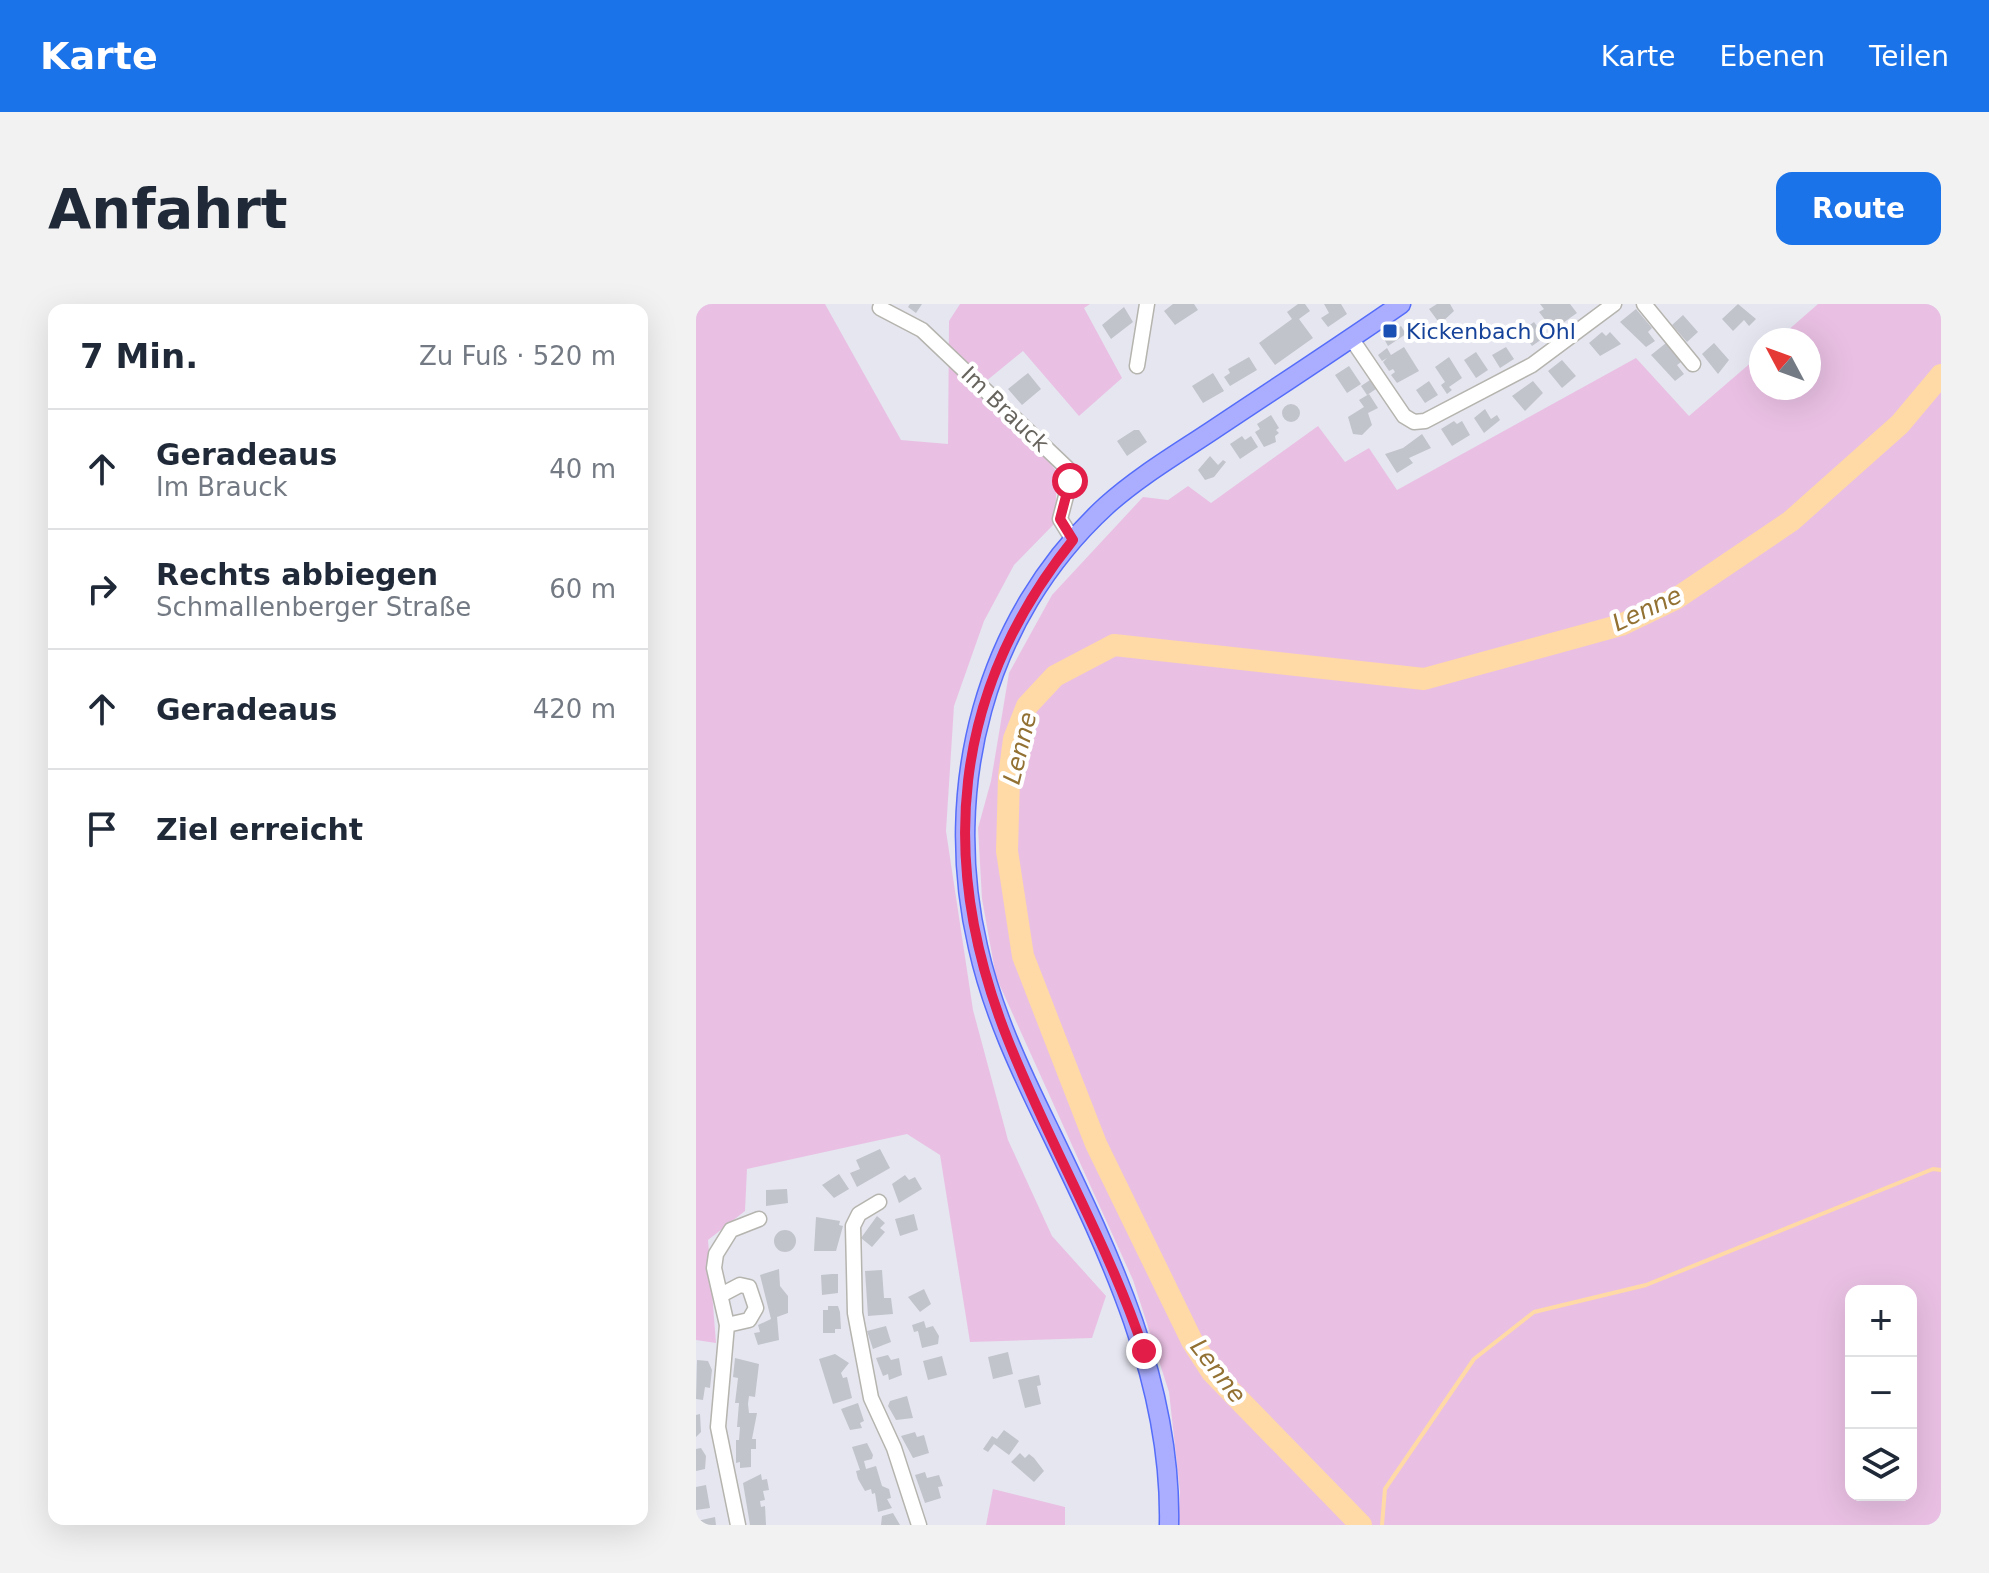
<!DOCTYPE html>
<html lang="de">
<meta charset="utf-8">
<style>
:root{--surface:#fff;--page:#f2f2f3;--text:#1f2937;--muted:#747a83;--line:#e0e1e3;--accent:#1a73e8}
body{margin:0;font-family:"DejaVu Sans",sans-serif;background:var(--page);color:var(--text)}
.controls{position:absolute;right:24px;bottom:24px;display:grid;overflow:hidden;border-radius:16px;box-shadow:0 8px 32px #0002}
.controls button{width:72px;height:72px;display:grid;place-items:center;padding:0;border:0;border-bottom:2px solid var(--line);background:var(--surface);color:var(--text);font:40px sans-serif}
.compass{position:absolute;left:1053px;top:24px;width:72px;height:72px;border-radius:50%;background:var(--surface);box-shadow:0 8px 32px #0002;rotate:311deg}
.stop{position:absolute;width:24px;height:24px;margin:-18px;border:6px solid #e11d48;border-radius:50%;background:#fff}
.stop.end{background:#e11d48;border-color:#fff;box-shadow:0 2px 8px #0008}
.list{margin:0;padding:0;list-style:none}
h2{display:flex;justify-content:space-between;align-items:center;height:104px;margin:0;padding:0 32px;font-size:34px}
h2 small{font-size:26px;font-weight:400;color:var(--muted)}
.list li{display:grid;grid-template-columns:52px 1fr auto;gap:24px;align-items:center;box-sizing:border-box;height:120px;padding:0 32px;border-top:2px solid var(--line)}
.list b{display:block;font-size:30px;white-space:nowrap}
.list p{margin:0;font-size:26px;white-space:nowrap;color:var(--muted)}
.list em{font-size:26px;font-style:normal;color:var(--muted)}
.icon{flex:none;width:44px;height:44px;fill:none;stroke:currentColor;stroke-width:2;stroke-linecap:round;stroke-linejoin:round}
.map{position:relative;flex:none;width:1245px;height:1221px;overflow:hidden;border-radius:16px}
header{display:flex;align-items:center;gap:48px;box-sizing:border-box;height:112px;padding:0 40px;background:var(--accent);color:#fff}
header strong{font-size:38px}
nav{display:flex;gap:44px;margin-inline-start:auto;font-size:28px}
.intro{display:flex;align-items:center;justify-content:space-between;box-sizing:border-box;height:192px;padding:0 48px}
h1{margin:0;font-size:56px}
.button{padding:20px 36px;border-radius:16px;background:var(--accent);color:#fff;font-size:28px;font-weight:700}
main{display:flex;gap:48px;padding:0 48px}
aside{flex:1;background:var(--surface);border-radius:16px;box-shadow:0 8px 32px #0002}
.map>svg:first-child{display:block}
.green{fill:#e9c0e3;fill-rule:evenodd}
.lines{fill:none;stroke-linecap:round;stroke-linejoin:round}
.stream{stroke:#ffd9a6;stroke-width:4}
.river{stroke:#ffd9a6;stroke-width:22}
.building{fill:#c2c4cb}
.minor-casing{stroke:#b6b4ae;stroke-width:17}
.major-casing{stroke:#556df9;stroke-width:21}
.minor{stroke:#fff;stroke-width:14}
.major{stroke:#abaeff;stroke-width:18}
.route{stroke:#e11d48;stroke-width:10}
.transit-dot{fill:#1a4fb4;stroke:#fff;stroke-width:3}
.labels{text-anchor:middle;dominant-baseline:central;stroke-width:8;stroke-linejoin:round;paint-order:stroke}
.transit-label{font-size:22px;fill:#164399;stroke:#fff;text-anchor:start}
.street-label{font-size:22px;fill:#67635d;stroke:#fff}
.water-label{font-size:24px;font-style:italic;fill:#927133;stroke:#fff}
</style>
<header>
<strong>Karte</strong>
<nav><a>Karte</a><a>Ebenen</a><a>Teilen</a></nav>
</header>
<div class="intro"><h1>Anfahrt</h1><a class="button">Route</a></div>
<main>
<aside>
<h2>7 Min.<small>Zu Fuß · 520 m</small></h2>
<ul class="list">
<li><svg class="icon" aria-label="ahead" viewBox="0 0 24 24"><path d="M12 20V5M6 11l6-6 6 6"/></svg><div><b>Geradeaus</b><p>Im Brauck</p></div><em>40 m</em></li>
<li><svg class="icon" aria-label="right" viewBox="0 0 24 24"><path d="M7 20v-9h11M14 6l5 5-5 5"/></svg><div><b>Rechts abbiegen</b><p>Schmallenberger Straße</p></div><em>60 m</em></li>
<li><svg class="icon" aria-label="ahead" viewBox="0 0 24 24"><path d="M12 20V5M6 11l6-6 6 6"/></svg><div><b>Geradeaus</b></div><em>420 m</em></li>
<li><svg class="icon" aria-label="arrive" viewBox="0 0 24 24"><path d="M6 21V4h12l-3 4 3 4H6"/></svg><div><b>Ziel erreicht</b></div></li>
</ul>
</aside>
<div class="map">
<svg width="1245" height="1221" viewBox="0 0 1245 1221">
<rect width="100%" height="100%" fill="#e5e6f0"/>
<path class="green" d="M0,0H129L205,136L252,140L253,17L264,0H394L388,4L426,74L383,112L327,47L289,78L361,168L359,219L318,261L288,317L258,402L250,527L277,706L312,836L356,932L410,992L396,1034L274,1038L244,851L211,830L51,865L49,907L12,936L20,1039L0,1036Z
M1122,0H1245V1221H482L484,1188L473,1088L437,976L300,673L286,595L282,524L295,477L313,369L356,291L447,193L472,196L492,182L515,199L622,122L649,158L673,144L701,186L940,54L993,112L1065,50V84H1113V36H1081ZM1215,987V1191H1155V987Z
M297,1185L369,1203V1221H290Z"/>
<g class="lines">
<path class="stream" d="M686,1221L689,1185L778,1055L838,1008L950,981L1237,865L1245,866"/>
<path class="river" d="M665,1221L516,1068L496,1037L400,840L327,652L311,547L313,473L318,435L331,402L359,372L418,341L728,375L925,321L981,294L1095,217L1204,120L1245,71"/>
</g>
<path class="building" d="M214,0H226L220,9L212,3Z
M477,0H498L502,6L479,21L468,7Z
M602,0H609L614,7L603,15L617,34L579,61L563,39L596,15L591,8Z
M628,0H645L651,10L632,23L625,14L633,9Z
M741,0H754L758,7L744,20L733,5Z
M844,0H874L881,9L857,26L843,8L848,5Z
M1042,0L1060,15L1053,22L1048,16L1037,27L1026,15Z
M428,3L437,18L415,35L406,21Z
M940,5L956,24L952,28L959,37L950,43L924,18Z
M987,11L1002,28L991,38L976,21Z
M838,18L849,33L836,42L830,33L824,37L820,31Z
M784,21L791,30L780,37L774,28Z
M705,22L710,30L692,42L687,33Z
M906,28L910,32L914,28L925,40L904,52L893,39Z
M970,39L985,58L981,61L988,70L979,77L955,51Z
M1018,39L1033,56L1022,70L1006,50Z
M708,43L723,67L701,79L695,71L699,68L697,65L693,67L687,58L691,54L686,57L682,51L691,44L695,51Z
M810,43L818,55L804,64L796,51Z
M780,48L792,66L780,74L768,56Z
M553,53L561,66L534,82L528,73L534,69L532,65Z
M753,53L766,74L753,83L756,86L751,90L745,81L749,78L739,63Z
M866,56L880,72L866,84L852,67Z
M653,62L665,80L651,89L639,71Z
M332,69L345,85L326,101L312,85Z
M517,69L528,87L507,99L496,82Z
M674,76L680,85L671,91L665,82Z
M733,77L742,91L729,99L720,86Z
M837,77L847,89L829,107L816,92Z
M673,90L682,104L672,109L676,121L666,131L657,130L652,113L668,103L663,96Z
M586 109a9 9 0 1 1 18 0a9 9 0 1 1-18 0Z
M789,105L795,115L801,111L804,116L788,129L778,114Z
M575,111L583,124L580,126L583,129L579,132L580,138L568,143L559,128L564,125L561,120Z
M758,117L761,120L766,117L774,131L756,142L745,125Z
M438,126H443L451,138L431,152L421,137Z
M726,130L735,144L713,154L717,159L701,169L689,150L707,144Z
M546,132L549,136L555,132L562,143L544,155L534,140Z
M514,152L522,161L527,156L530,158L518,173L509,176L502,166Z
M184,845L194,864L161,883L154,869L164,865L160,856Z
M143,870L153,885L138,894L126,881Z
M209,871L213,876L219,873L226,885L203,899L196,880Z
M91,885L92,899L70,902V886Z
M218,910L222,926L204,932L199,915Z
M181,912L189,919L184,924L189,928L176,943L165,934Z
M120,913L144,917L143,921L147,922L140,947H118Z
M78 937a11 11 0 1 1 22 0a11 11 0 1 1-22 0Z
M83,965L84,982L92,992V1009L81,1013L83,1036L62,1041L58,1029L64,1028L62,1021L75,1015L64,971Z
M186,966L188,994H195L197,1010L172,1012L169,967Z
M136,970H142V989L126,991L125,971Z
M228,985L235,1000L224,1008L212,993Z
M132,1002H142L144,1008L145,1025H139V1029H127V1006H132Z
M228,1017L230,1024L237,1022L243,1032L242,1040L226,1044L222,1027L218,1028L216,1021Z
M190,1022L195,1038L177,1045L171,1027Z
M312,1048L317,1070L297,1075L292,1053Z
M139,1050L153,1059L145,1069L147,1074L151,1073L156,1094L137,1100L123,1055Z
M192,1051L195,1056L203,1054L206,1071L193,1076L192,1070L187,1072L180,1054Z
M246,1052L251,1071L232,1076L227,1057Z
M39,1054L63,1060L59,1093L53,1092L52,1100L53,1109H61L56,1135H60V1145H55V1163L44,1164V1158L40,1159V1136H43L44,1123H41L43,1099H39L42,1074L37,1073Z
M1,1056L12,1057L16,1066L14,1084L9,1083L7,1096L0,1095Z
M343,1071L345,1081L341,1082L345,1100L329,1104L322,1076Z
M211,1092L217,1114L200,1116L192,1102L194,1097Z
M162,1099L168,1117L164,1119L166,1124L154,1126L145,1105Z
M4,1110L5,1128L0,1133V1111Z
M308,1126L323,1137L313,1151L298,1140L292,1148L287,1145L296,1132L301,1135Z
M219,1128L221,1133L228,1131L233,1149L217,1154L205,1132Z
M171,1139L177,1151L176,1155L168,1157L170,1165L180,1162L186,1182L193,1185L195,1194L191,1195L196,1204L182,1208L179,1189L176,1190L175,1185L169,1187L162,1175L160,1167L164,1166L156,1143Z
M5,1144L10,1152L9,1165L0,1167V1145Z
M324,1149L329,1154L333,1150L338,1154L348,1167L338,1178L315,1158Z
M229,1168L231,1174L243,1171L247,1182L242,1183L245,1194L229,1199L219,1171Z
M65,1170L66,1176L71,1175L73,1186L67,1187L69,1196L64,1197L65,1203L69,1202L70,1221H54L47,1179Z
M10,1181L14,1204L0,1206V1183Z
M197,1209L204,1221H185L186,1212Z
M19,1213L20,1221H2L1,1217Z"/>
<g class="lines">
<defs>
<path id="minor" d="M948,0L997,60
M184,4L226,26L371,164L374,177L364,215L377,236
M655,34L708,112L718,118L729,117L836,61L918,0
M441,62L451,0
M183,898L163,910L157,922L159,1009L175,1094L198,1144L223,1221
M25,991L44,981L53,983L60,1004L53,1016L31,1021
M42,1221L22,1123L31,1021L18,964L20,950L35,926L63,915"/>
<path id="major" d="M473,1221C476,1079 414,951 354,827C325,768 296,707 282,643C245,485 288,314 410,202C442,173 481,150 517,126C580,84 643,43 705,0"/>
</defs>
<use href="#minor" class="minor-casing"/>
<use href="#major" class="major-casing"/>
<use href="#minor" class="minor"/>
<use href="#major" class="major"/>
</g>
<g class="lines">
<path class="route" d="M374,177L364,215L377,236C255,388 241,558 312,736C354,842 412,939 448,1047"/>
</g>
<rect class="transit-dot" x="686" y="19" width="16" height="16" rx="4"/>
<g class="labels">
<g class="transit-label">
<text x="710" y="27">Kickenbach Ohl</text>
</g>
<g class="street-label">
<text transform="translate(309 105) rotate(44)">Im Brauck</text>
</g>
<g class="water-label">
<text transform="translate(951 305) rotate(-25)">Lenne</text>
<text transform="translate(324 444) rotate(-76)">Lenne</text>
<text transform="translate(522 1067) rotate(52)">Lenne</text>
</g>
</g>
</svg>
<div class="controls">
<button>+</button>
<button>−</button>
<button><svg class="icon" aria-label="layers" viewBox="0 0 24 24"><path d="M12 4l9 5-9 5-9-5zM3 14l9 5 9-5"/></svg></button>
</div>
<svg class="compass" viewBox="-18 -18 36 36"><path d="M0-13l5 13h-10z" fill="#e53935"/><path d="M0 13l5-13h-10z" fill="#747a83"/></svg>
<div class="stop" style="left:374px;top:177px"></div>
<div class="stop end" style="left:448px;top:1047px"></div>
</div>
</main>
